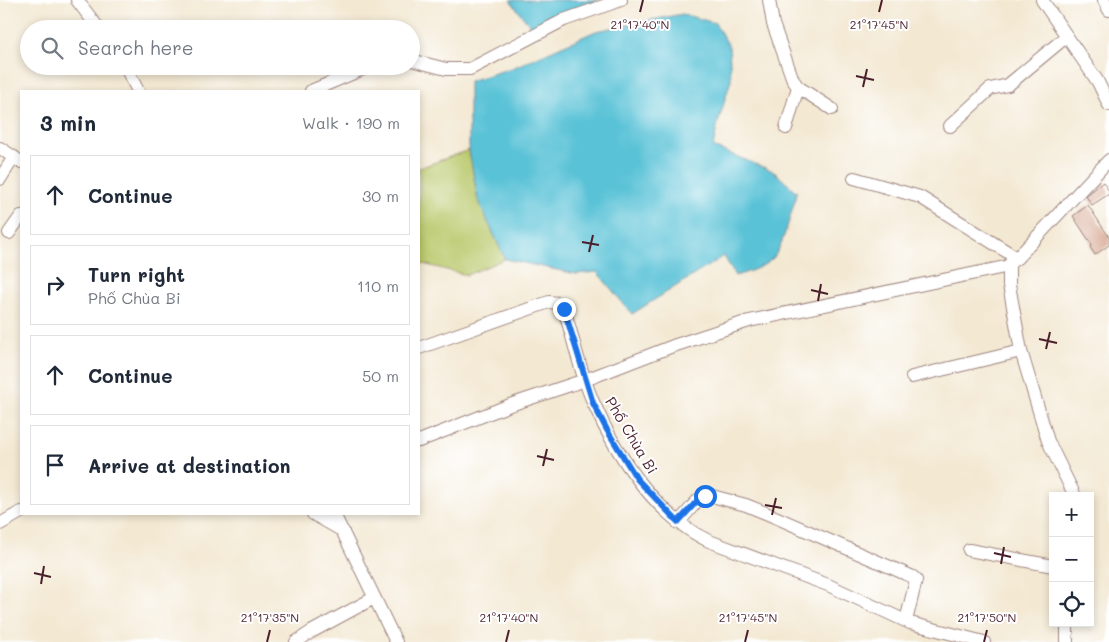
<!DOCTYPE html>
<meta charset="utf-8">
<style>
:root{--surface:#fff;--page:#f2f2f3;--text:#1f2937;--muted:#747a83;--line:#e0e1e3}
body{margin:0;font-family:Mali,sans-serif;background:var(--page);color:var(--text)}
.controls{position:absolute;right:15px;bottom:15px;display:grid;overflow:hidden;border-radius:0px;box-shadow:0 2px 8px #0003}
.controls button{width:45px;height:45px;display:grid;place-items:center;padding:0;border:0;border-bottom:1px solid var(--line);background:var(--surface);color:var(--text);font:25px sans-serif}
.stop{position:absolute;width:15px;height:15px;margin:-11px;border:4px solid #1a73e8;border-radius:50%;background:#fff}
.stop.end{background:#1a73e8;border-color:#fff;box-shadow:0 1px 5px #0008}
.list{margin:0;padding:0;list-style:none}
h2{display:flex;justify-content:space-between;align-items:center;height:65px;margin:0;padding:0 20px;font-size:21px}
h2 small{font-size:16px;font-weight:400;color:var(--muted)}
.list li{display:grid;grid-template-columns:32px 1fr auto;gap:15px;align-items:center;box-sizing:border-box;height:80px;margin:0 10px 10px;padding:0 10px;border:1px solid var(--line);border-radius:0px}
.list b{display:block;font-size:19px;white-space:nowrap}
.list p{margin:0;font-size:16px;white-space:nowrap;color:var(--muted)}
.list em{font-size:16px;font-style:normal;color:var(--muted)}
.icon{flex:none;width:28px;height:28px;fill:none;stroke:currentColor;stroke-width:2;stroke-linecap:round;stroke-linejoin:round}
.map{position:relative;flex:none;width:1109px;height:642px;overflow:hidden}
.search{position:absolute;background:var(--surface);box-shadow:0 2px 8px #0003;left:20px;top:20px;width:400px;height:55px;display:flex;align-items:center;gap:12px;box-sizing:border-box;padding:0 18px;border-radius:28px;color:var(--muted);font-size:19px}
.panel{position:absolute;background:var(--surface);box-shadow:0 2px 8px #0003;left:20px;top:90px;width:400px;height:425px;border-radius:0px}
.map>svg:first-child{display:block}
.green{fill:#b9c86a;stroke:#82744a}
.water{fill:#5ac2d7;stroke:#527081}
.building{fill:#d6a590}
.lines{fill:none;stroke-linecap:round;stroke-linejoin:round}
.minor-casing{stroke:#9e847e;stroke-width:14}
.minor{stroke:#fff;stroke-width:12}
.route{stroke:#1a73e8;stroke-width:6}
.ticks{fill:none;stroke:#4a1f2b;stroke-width:2}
.labels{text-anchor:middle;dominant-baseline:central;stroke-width:4;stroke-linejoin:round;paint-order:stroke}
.street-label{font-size:15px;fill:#4a1f2b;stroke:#fff}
.ticks-label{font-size:12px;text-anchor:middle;fill:#4a1f2b;stroke:#fff;stroke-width:4;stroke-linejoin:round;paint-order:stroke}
</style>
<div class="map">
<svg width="1109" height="642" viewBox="0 0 1109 642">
<rect width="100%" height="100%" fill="#fff"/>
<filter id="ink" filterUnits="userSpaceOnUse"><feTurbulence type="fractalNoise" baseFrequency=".02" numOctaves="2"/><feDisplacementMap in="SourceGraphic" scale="10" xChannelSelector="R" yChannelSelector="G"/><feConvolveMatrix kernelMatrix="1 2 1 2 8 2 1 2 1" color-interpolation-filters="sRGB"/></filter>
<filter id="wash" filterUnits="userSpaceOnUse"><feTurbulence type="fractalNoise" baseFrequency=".0096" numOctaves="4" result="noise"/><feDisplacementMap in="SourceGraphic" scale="20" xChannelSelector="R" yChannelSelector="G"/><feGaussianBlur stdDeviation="1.12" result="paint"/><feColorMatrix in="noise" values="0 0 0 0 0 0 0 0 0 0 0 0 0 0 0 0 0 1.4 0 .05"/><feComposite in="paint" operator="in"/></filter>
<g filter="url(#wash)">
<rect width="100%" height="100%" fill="#f3e8d2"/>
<path class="green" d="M469,150L478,200L505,259L467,275L419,263V168Z"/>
<path class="water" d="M510,0H599L531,27Z
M682,14L715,23L729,46L731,80L718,123L713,147L773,171L797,192C794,205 781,252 772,259C762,268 748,272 735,276L724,256L632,314L597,272L576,274L505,259L478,200L469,150V81L512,68L596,31Z"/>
<g id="blocks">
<path class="building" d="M1103,182L1109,191V194L1092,205L1086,196Z
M1088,205L1109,237V245L1095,255L1090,247L1092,245L1073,216Z"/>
</g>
</g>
<g filter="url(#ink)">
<use href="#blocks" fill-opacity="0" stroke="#9e847e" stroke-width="1"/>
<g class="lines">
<defs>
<path id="minor" d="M77,0L99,29
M769,0L773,24L793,80L798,87L832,109
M1042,0L1098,82L1109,105
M1104,0L1109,10
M411,60L446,69H470L564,20L621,0
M125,66L138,91
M311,91L370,66
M950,126L990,89L1008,85L1067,36
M786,128L798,87
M0,148L21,162
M854,178L920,197L1017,258
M0,179L14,157
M9,233L21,216
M419,348L549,302L558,303L564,309C574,340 580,373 594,404C616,455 657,517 709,541L828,585L910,623L984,642
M912,377L1021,351
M419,441L510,405L585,380L673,346L749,321L1009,266
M1075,496L1048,441L1021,351L1009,285V266L1011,262L1017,258L1109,160
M313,514L343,531
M334,514L396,642
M678,523L698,500L705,496H712L746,505L768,514L913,577L916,580L906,621
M0,524L21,512
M969,550L1053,566
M296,642L311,632L374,598
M1067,642V623"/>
</defs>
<use href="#minor" class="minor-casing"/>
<use href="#minor" class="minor"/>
</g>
</g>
<g class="lines" filter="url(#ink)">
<path class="route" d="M564,309L593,403L607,430L637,479L678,522L698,500L705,496"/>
</g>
<path class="ticks" d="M640,12L643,0M879,12L882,0M856,76L874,80M863,87L867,69M582,242L599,245M589,252L593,235M811,290L828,294M818,301L821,284M1039,339L1057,343M1046,349L1050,332M537,456L554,460M543,466L547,449M765,505L782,508M772,515L776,498M994,553L1011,557M1001,564L1004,547M34,573L51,577M41,584L44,566M267,642L270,630M506,642L509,630M745,642L748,630M984,642L987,630"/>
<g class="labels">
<g class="street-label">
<text transform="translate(632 435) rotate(59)">Phố Chùa Bi</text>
</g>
</g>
<g class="ticks-label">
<text x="640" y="29">21°17'40"N</text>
<text x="879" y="29">21°17'45"N</text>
<text x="270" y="622">21°17'35"N</text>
<text x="509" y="622">21°17'40"N</text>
<text x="748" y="622">21°17'45"N</text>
<text x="987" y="622">21°17'50"N</text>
</g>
</svg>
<div class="controls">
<button>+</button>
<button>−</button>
<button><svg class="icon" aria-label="locate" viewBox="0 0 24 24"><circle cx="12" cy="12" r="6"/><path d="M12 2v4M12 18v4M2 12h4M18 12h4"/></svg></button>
</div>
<div class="stop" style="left:705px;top:496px"></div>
<div class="stop end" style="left:564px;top:309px"></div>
<div class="search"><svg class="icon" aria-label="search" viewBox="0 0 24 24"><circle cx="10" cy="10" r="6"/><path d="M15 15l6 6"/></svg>Search here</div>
<section class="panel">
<h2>3 min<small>Walk · 190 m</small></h2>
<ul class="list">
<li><svg class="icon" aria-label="ahead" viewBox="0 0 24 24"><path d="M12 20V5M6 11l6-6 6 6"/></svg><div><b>Continue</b></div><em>30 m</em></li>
<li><svg class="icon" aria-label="right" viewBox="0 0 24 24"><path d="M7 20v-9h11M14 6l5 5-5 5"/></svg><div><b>Turn right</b><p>Phố Chùa Bi</p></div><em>110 m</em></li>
<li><svg class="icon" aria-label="ahead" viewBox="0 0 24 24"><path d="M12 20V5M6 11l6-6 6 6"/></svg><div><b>Continue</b></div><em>50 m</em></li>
<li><svg class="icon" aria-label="arrive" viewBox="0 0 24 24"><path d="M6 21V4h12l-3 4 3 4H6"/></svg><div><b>Arrive at destination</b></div></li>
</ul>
</section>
</div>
